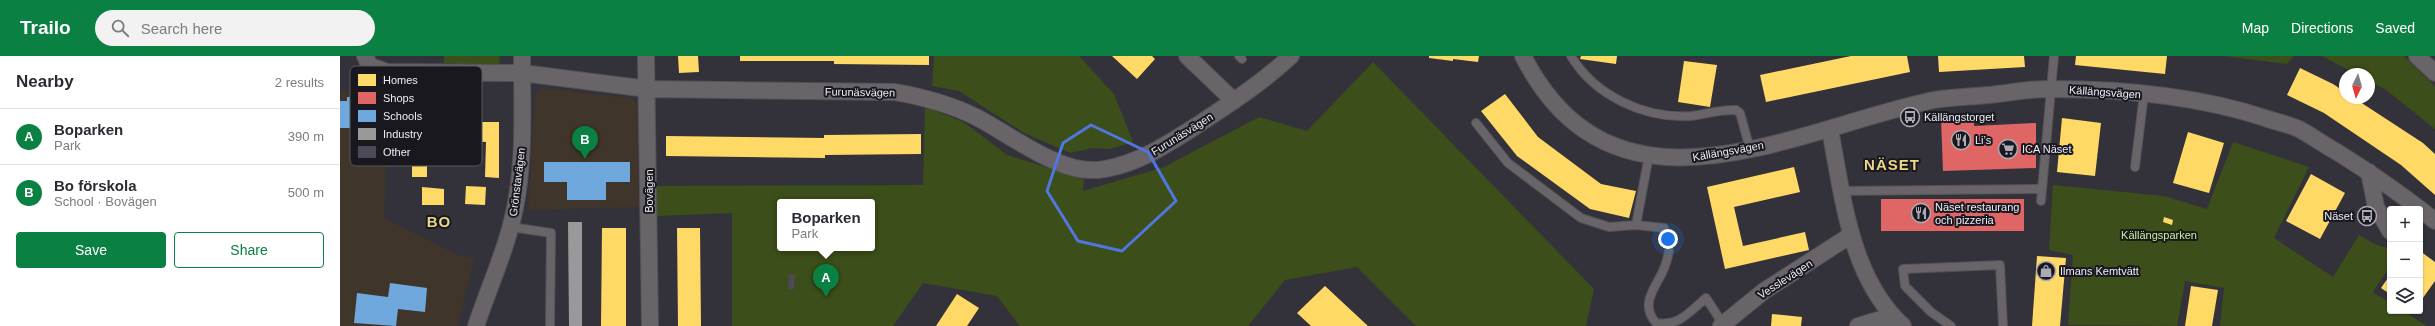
<!DOCTYPE html>
<meta charset="utf-8">
<style>
:root{--surface:#fff;--page:#f2f2f3;--text:#2b2b33;--muted:#7c7c81;--line:#e1e1e2;--accent:#0b8043}
body{margin:0;font-family:Helvetica,sans-serif;background:var(--page);color:var(--text)}
.controls{position:absolute;right:12px;bottom:12px;display:grid;overflow:hidden;border-radius:4px;box-shadow:0 1px 3px #0004}
.controls button{width:36px;height:36px;display:grid;place-items:center;padding:0;border:0;border-bottom:1px solid var(--line);background:var(--surface);color:var(--text);font:20px sans-serif}
.compass{position:absolute;left:1999px;top:12px;width:36px;height:36px;border-radius:50%;background:var(--surface);box-shadow:0 1px 3px #0004;rotate:185deg}
.you{position:absolute;left:1328px;top:183px;width:14px;height:14px;margin:-10px;border:3px solid #fff;border-radius:50%;background:#1a73e8;box-shadow:0 0 0 6px #1a73e833}
.badge{display:grid;place-items:center;width:26px;height:26px;border-radius:50%;background:var(--accent);color:#fff;font-size:13px;font-weight:700}
.pin{position:absolute;translate:-50% -33px;filter:drop-shadow(0 1px 2px #0008)}
.pin::after{content:'';position:absolute;top:21px;width:14px;height:12px;background:inherit;clip-path:polygon(0 0,100% 0,50% 100%)}
.popup{position:absolute;left:437px;top:143px;width:98px;height:52px;box-sizing:border-box;display:grid;place-content:center;border-radius:4px;background:var(--surface);filter:drop-shadow(0 1px 3px #0005);font-size:13px;white-space:nowrap;color:var(--muted)}
.popup b{font-size:15px;color:var(--text)}
.popup::after{content:'';position:absolute;left:50%;top:100%;margin-left:-8px;border:8px solid transparent;border-top-color:var(--surface)}
.list{margin:0;padding:0;list-style:none}
h2{display:flex;justify-content:space-between;align-items:center;height:52px;margin:0;padding:0 16px;font-size:17px}
h2 small{font-size:13px;font-weight:400;color:var(--muted)}
.list li{display:grid;grid-template-columns:26px 1fr auto;gap:12px;align-items:center;box-sizing:border-box;height:56px;padding:0 16px;border-top:1px solid var(--line)}
.list b{display:block;font-size:15px;white-space:nowrap}
.list p{margin:0;font-size:13px;white-space:nowrap;color:var(--muted)}
.list em{font-size:13px;font-style:normal;color:var(--muted)}
.actions{display:flex;gap:8px;padding:12px 16px}
.actions a{flex:1;padding:9px 0;border:1px solid var(--accent);border-radius:4px;text-align:center;font-size:14px;color:var(--accent)}
.actions .main{background:var(--accent);color:#fff}
.icon{flex:none;width:22px;height:22px;fill:none;stroke:currentColor;stroke-width:2;stroke-linecap:round;stroke-linejoin:round}
.map{position:relative;flex:none;width:2095px;height:270px;overflow:hidden}
header{display:flex;align-items:center;gap:24px;box-sizing:border-box;height:56px;padding:0 20px;background:var(--accent);color:#fff}
header strong{font-size:19px}
nav{display:flex;gap:22px;margin-inline-start:auto;font-size:14px}
.search{width:280px;height:36px;background:var(--page);display:flex;align-items:center;gap:10px;box-sizing:border-box;padding:0 14px;border-radius:22px;color:var(--muted);font-size:15px}
main{display:flex}
aside{flex:1;background:var(--surface)}
.map>svg:first-child{display:block}
.education{fill:#3f352a}
.green{fill:#3c4e19;fill-rule:evenodd}
.homes{fill:#ffd966}
.shops{fill:#e06666}
.schools{fill:#6fa8dc}
.industry{fill:#999}
.building{fill:#4c4a59}
.lines{fill:none;stroke-linecap:round;stroke-linejoin:round}
.lane-casing{stroke:#525157;stroke-width:10}
.street-casing{stroke:#525157;stroke-width:18}
.lane{stroke:#686467;stroke-width:8}
.street{stroke:#686467;stroke-width:16}
.marked{fill:none;stroke:#5176e0;stroke-width:3;stroke-linejoin:round}
.labels{text-anchor:middle;dominant-baseline:central;stroke-width:4;stroke-linejoin:round;paint-order:stroke}
.street-label{font-size:11px;fill:#edecf7;stroke:#18181e}
.poi-label{font-size:11px;fill:#edecf7;stroke:#18181e;text-anchor:start}
.park-label{font-size:11px;fill:#cbf092;stroke:#18181e}
.district-label{font-size:15px;font-weight:bold;letter-spacing:1px;fill:#ebd689;stroke:#18181e}
.key{fill:#18181e;stroke:#58585f;stroke-width:1}
.key-label{font-size:11px;fill:#edecf7}
</style>
<header>
<strong>Trailo</strong>
<div class="search"><svg class="icon" aria-label="search" viewBox="0 0 24 24"><circle cx="10" cy="10" r="6"/><path d="M15 15l6 6"/></svg>Search here</div>
<nav><a>Map</a><a>Directions</a><a>Saved</a></nav>
</header>
<main>
<aside>
<h2>Nearby<small>2 results</small></h2>
<ul class="list">
<li><span class="badge">A</span><div><b>Boparken</b><p>Park</p></div><em>390 m</em></li>
<li><span class="badge">B</span><div><b>Bo förskola</b><p>School · Bovägen</p></div><em>500 m</em></li>
</ul>
<div class="actions"><a class="main">Save</a><a>Share</a></div>
</aside>
<div class="map">
<svg width="2095" height="270" viewBox="0 0 2095 270">
<rect width="100%" height="100%" fill="#33323a"/>
<path class="education" d="M201,32L291,42L298,50L299,151L188,154L195,39Z
M0,35L49,36L44,162L118,199L134,202L118,270H0Z"/>
<path class="green" d="M104,0H160L159,10L104,7Z
M594,0H739L774,38L793,86L770,93L752,92L730,97L684,77L619,35L592,30Z
M1883,0H1954L1947,8Z
M1982,0H2064L2095,30V73L2045,33L2029,25V18H2016Z
M1033,6L1254,233L1246,270H1076L1017,211L945,224L908,270H680L657,240L583,227L553,270H392V157L316,160V130L583,129L585,50L625,67L667,99L744,123L743,135L824,111L919,61L967,75ZM440,146H532V192H440Z
M1893,86L1969,111L1934,182L1993,221L2019,179L2035,188L2050,193V210L2033,236L2050,247V255H2063L2087,270H1880L1884,232L1845,225L1837,270L1728,269L1733,199L1709,194L1713,129L1824,140L1867,153Z"/>
<path class="homes" d="M338,0H358L359,16L339,17Z
M400,0H589V9L494,8V5H400Z
M772,0H812L815,3L797,23Z
M1089,0H1139L1138,6L1113,3V5L1089,2Z
M1241,0H1277L1276,8L1240,3Z
M1511,0H1567L1570,16L1426,46L1420,19Z
M1598,0H1684L1685,11L1599,16Z
M1736,0H1827L1825,18L1735,9Z
M1344,5L1377,9L1370,51L1338,46Z
M1960,12L1993,28L2005,36V42H2014L2083,87L2095,98V139L2061,109L1984,57L1947,39Z
M1165,38L1198,81L1261,128L1296,135L1289,162L1250,153L1177,100L1141,55Z
M1722,62L1761,67L1755,120L1717,116Z
M72,64H104V84H87V121H72Z
M128,66H159V122L145,121L146,86L128,85Z
M1848,76L1884,87L1869,137L1833,127Z
M581,78V98L485,99V102L326,100V80L484,82V79Z
M1454,111L1460,136L1394,151L1403,190L1465,176L1469,194L1385,213L1367,131Z
M1971,118L2005,137L1980,183L1946,165Z
M126,130L146,131L145,149L125,148Z
M82,131L104,133V149H82Z
M1824,161L1833,164L1832,169L1823,166Z
M262,172H286V270H261Z
M337,172H360L361,270H338Z
M2080,195L2095,206V225L2080,246Z
M1697,200L1726,202L1720,270H1692Z
M2050,219V238L2041,232Z
M985,230L1028,270H971L957,257Z
M1851,230L1878,234L1872,270H1845Z
M617,238L639,252L627,270H596Z
M1432,258L1462,261L1461,270H1431Z"/>
<path class="shops" d="M1634,60V70L1696,67V112L1603,115L1601,63Z
M1541,143H1684V175H1541Z"/>
<path class="schools" d="M7,41H36V72H0V45H7Z
M204,106H290V126H266V144H227V126H204Z
M50,227L87,232L85,256L58,253L56,270L14,267L17,237L48,241Z"/>
<path class="industry" d="M228,166H242V270H229Z"/>
<path class="building" d="M449,218L455,219L454,233H448Z"/>
<g class="lines">
<defs>
<path id="lane" d="M899,0L902,3
M1231,0C1255,40 1305,63 1351,60C1366,58 1381,53 1396,54L1400,57L1410,93
M1136,67L1168,107L1241,162L1269,171L1296,169L1309,99
M1795,111L1804,38
M1502,135L1702,133
M1701,145L1714,0
M1296,169L1324,172
M171,171L211,177L210,270
M1329,195C1328,200 1327,205 1325,210C1318,230 1298,246 1316,267C1340,270 1348,257 1366,242L1383,268
M1611,270L1591,256L1565,230L1563,213L1660,209L1663,270"/>
<path id="street" d="M25,0L30,10L47,16L182,17L308,33L555,36C583,41 610,48 636,61C663,75 686,93 715,105C730,112 748,116 765,113C800,107 829,87 859,68C891,47 923,26 951,0
M306,0L310,270
M847,0L894,45
M1183,0C1273,176 1448,76 1589,45C1608,41 1629,41 1649,39C1670,37 1692,32 1713,33C1784,33 1858,40 1925,62C1936,66 1948,68 1959,73C1972,80 1984,89 1997,96C2032,118 2063,139 2095,165
M2077,0L2095,17
M1490,74C1503,140 1510,222 1563,270
M2029,116L2036,151L2050,175
M136,270C149,231 167,192 175,152C185,102 182,50 182,0
M1381,270L1424,235L1511,179
M1518,270L1538,264L1558,266"/>
</defs>
<use href="#lane" class="lane-casing"/>
<use href="#street" class="street-casing"/>
<use href="#lane" class="lane"/>
<use href="#street" class="street"/>
</g>
<path class="marked" d="M751,69L808,96L836,145L782,195L738,185L707,135L723,87Z"/>
<defs>
<symbol id="bus-ring" viewBox="-11 -11 22 22"><circle r="9.5" fill="#18181e" stroke="#acabb5" stroke-width="1.5"/><path d="M-5-6H5V4H4V6H2V4H-2V6H-4V4H-5ZM-3.5-4V0h7V-4ZM-3.5 1.2v1.5H-2V1.2ZM2 1.2v1.5H3.5V1.2Z" fill="#acabb5"/></symbol>
<symbol id="restaurant-ring" viewBox="-11 -11 22 22"><circle r="9.5" fill="#18181e" stroke="#acabb5" stroke-width="1.5"/><path d="M-5-6h1v4h1v-4h1v4h1v-4h1v5L-1.5 .5V6h-2V.5L-5-1ZM5-6V6H3V1.5H1.5Q1.5-4 5-6Z" fill="#acabb5"/></symbol>
<symbol id="supermarket-ring" viewBox="-11 -11 22 22"><circle r="9.5" fill="#18181e" stroke="#acabb5" stroke-width="1.5"/><path d="M-6-5.5h2.5l.6 2H6L4.5 2H-2.5L-4.4-4H-6ZM-1.5 3.2a1.3 1.3 0 1 0 .1 0ZM3 3.2a1.3 1.3 0 1 0 .1 0Z" fill="#acabb5"/></symbol>
<symbol id="shop-ring" viewBox="-11 -11 22 22"><circle r="9.5" fill="#18181e" stroke="#acabb5" stroke-width="1.5"/><path d="M-5-2.5h2.3a2.7 3.5 0 0 1 5.4 0H5L5.5 6h-11ZM-1.5-2.5h3a1.5 2.3 0 0 0-3 0Z" fill="#acabb5"/></symbol>
</defs>
<g fill-rule="evenodd">
<use href="#bus-ring" x="1559" y="50" width="22" height="22"/>
<use href="#restaurant-ring" x="1610" y="73" width="22" height="22"/>
<use href="#supermarket-ring" x="1657" y="82" width="22" height="22"/>
<use href="#restaurant-ring" x="1570" y="146" width="22" height="22"/>
<use href="#bus-ring" x="2016" y="149" width="22" height="22"/>
<use href="#shop-ring" x="1695" y="204" width="22" height="22"/>
</g>
<g class="labels">
<g class="street-label">
<text transform="translate(520 36) rotate(1)">Furunäsvägen</text>
<text transform="translate(1765 36) rotate(4)">Källängsvägen</text>
<text transform="translate(842 78) rotate(-32)">Furunäsvägen</text>
<text transform="translate(1388 95) rotate(-10)">Källängsvägen</text>
<text transform="translate(177 126) rotate(-83)">Grönstavägen</text>
<text transform="translate(309 135) rotate(-90)">Bovägen</text>
<text transform="translate(1445 223) rotate(-33)">Vesslevägen</text>
</g>
<g class="poi-label">
<text x="1584" y="61">Källängstorget</text>
<text x="1635" y="84">Li’s</text>
<text x="1682" y="93">ICA Näset</text>
<text x="1595" y="151">Näset restaurang<tspan x="1595" dy="13">och pizzeria</tspan></text>
<text x="2013" y="160" text-anchor="end">Näset</text>
<text x="1720" y="215">Ilmans Kemtvätt</text>
</g>
<g class="park-label">
<text x="1819" y="179">Källängsparken</text>
</g>
<g class="district-label">
<text x="1552" y="108">NÄSET</text>
<text x="99" y="165">BO</text>
</g>
</g>
<rect x="10" y="10" width="132" height="100" rx="6" class="key"/>
<rect x="18" y="18" width="18" height="12" fill="#ffd966"/>
<rect x="18" y="36" width="18" height="12" fill="#e06666"/>
<rect x="18" y="54" width="18" height="12" fill="#6fa8dc"/>
<rect x="18" y="72" width="18" height="12" fill="#999"/>
<rect x="18" y="90" width="18" height="12" fill="#4c4a59"/>
<g class="key-label">
<text x="43" y="28">Homes</text>
<text x="43" y="46">Shops</text>
<text x="43" y="64">Schools</text>
<text x="43" y="82">Industry</text>
<text x="43" y="100">Other</text>
</g>
</svg>
<div class="controls">
<button>+</button>
<button>−</button>
<button><svg class="icon" aria-label="layers" viewBox="0 0 24 24"><path d="M12 4l9 5-9 5-9-5zM3 14l9 5 9-5"/></svg></button>
</div>
<svg class="compass" viewBox="-18 -18 36 36"><path d="M0-13l5 13h-10z" fill="#e53935"/><path d="M0 13l5-13h-10z" fill="#7c7c81"/></svg>
<div class="you"></div>
<div class="pin badge" style="left:486px;top:241px">A</div>
<div class="popup"><b>Boparken</b>Park</div>
<div class="pin badge" style="left:245px;top:103px">B</div>
</div>
</main>
